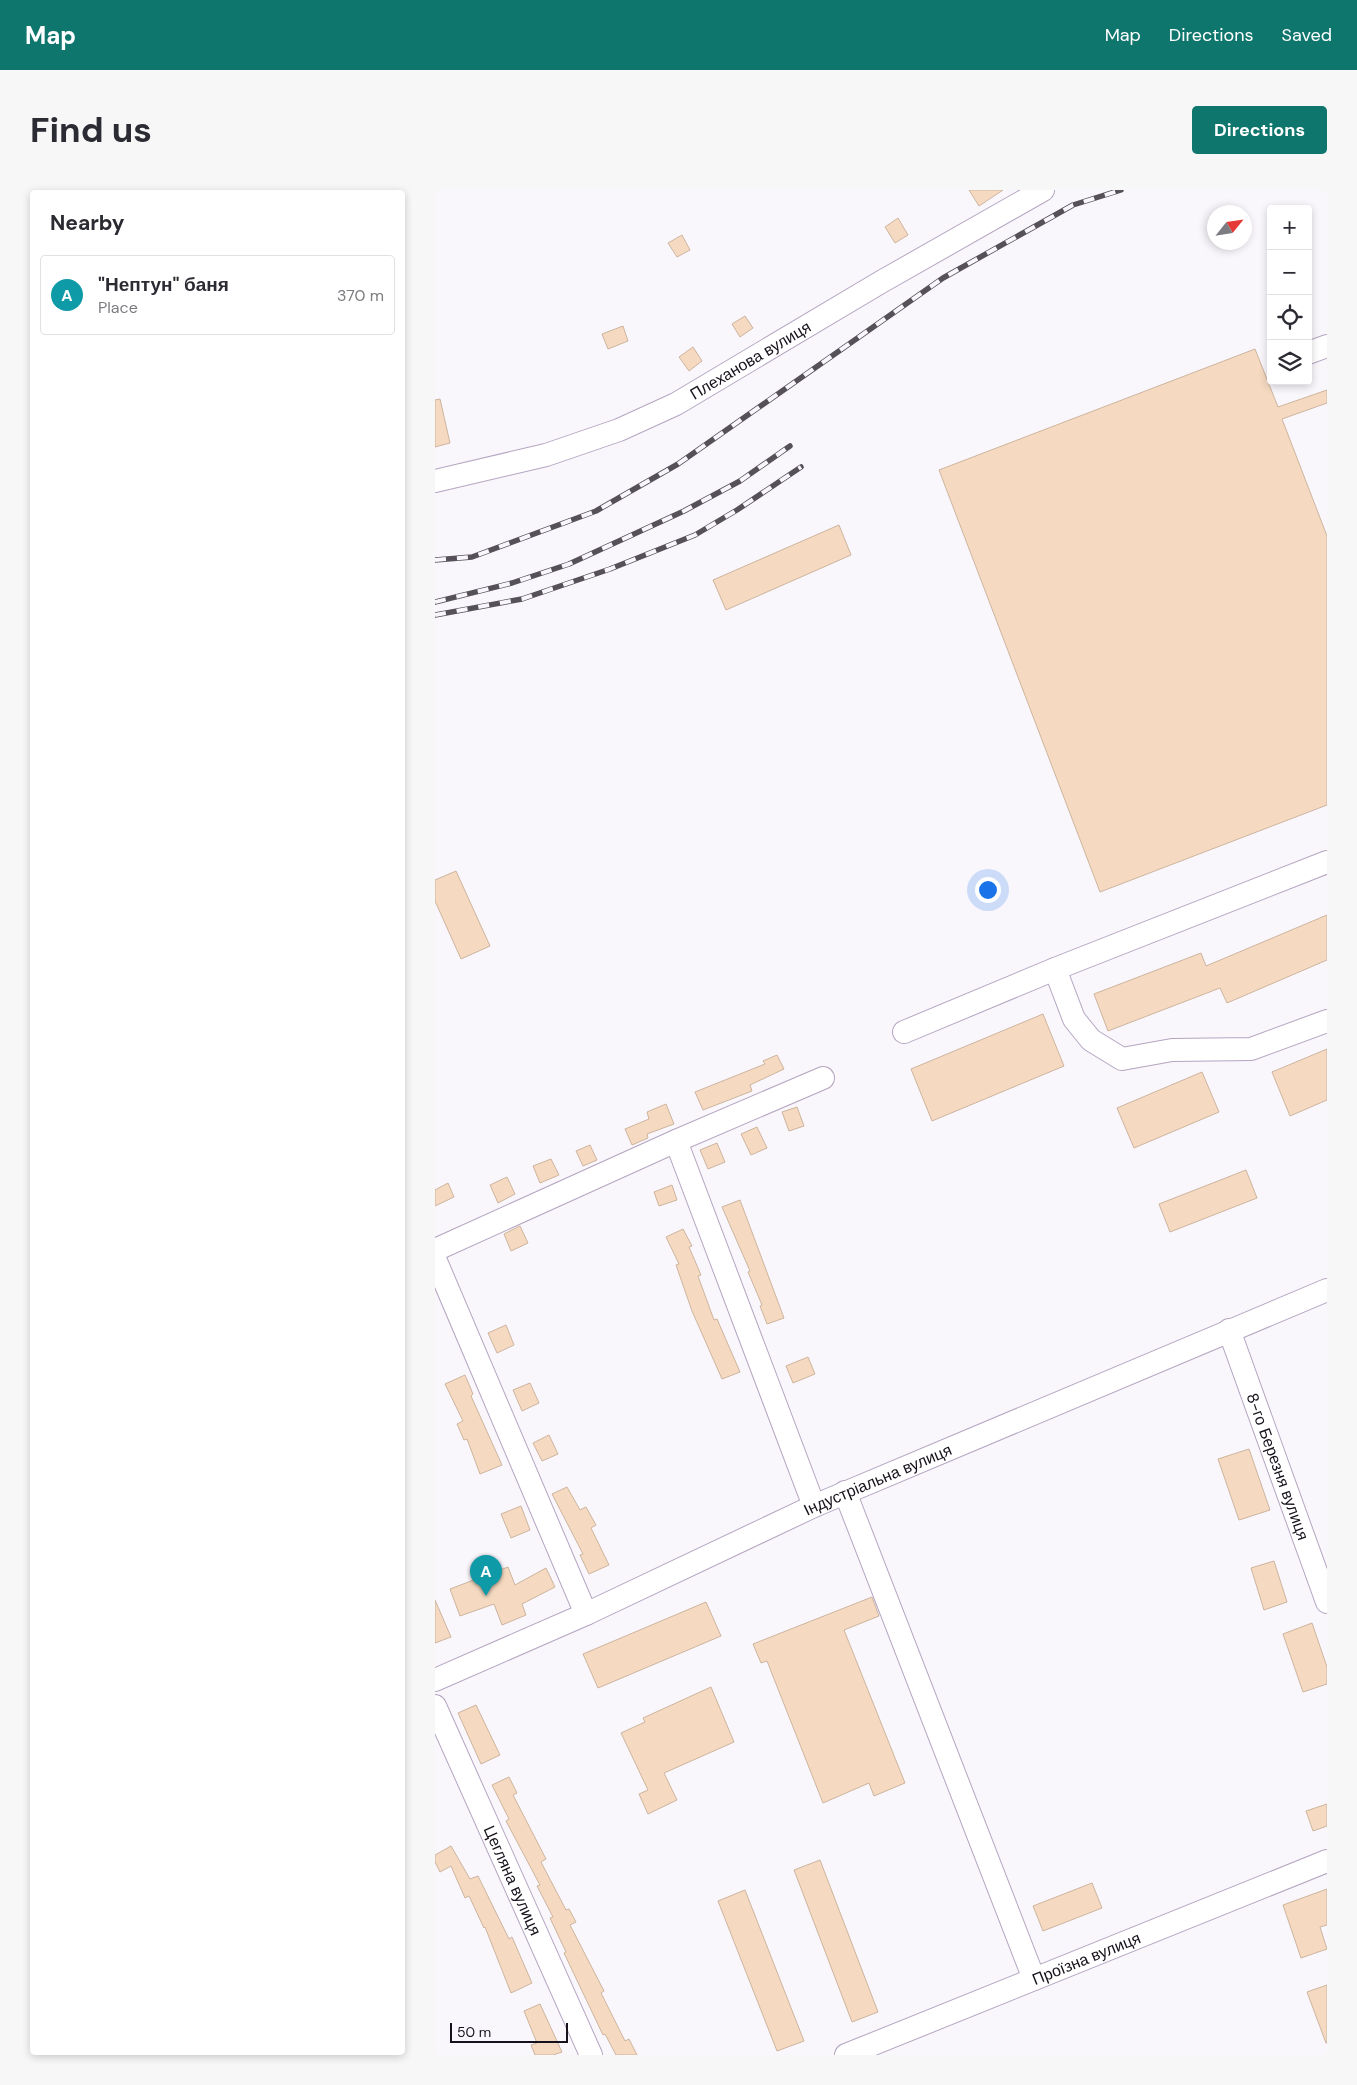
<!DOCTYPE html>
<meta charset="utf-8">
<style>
:root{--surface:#fff;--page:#f7f7f7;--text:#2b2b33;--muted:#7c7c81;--line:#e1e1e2;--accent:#0f766e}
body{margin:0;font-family:"DM Sans",sans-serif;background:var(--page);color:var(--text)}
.controls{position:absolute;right:15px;top:15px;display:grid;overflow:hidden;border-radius:5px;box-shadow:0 2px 8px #0003}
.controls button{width:45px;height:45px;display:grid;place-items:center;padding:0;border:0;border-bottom:1px solid var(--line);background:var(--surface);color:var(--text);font:25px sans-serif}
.compass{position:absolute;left:772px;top:15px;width:45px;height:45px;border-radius:50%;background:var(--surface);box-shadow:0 2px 8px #0003;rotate:60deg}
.scale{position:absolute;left:15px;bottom:12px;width:118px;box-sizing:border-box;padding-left:5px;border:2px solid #17111b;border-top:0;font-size:14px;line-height:18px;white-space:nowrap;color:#17111b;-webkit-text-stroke:4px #f9f6fc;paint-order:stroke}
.you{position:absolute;left:552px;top:699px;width:18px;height:18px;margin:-12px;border:4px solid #fff;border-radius:50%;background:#1a73e8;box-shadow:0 0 0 8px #1a73e833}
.badge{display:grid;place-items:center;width:32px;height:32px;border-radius:50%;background:var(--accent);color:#fff;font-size:16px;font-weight:700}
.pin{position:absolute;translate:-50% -41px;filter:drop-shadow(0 1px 2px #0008)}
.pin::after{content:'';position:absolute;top:26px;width:18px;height:15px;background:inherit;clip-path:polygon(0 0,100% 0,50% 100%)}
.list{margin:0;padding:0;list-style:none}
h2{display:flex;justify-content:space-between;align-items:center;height:65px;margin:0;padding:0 20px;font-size:21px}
h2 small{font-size:16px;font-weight:400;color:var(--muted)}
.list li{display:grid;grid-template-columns:32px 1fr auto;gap:15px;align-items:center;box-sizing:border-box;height:80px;margin:0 10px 10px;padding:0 10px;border:1px solid var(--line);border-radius:5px}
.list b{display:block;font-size:19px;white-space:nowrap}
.list p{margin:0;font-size:16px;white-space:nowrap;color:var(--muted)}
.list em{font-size:16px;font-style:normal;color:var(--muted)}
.icon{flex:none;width:28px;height:28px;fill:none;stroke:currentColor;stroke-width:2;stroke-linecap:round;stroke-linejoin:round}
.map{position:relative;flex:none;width:892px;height:1865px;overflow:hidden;border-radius:5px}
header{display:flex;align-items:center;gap:30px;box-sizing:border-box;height:70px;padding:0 25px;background:var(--accent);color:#fff}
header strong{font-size:24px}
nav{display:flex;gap:28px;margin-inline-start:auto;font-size:18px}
.intro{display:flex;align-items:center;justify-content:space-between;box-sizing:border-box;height:120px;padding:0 30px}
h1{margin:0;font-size:35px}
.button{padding:12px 22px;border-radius:5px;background:var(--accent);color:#fff;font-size:18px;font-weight:700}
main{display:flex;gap:30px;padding:0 30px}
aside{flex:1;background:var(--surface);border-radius:5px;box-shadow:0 2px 8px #0003}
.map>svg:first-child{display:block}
.building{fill:#f5dac1;stroke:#cdb49e}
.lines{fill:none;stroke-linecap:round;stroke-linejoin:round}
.minor-casing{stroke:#b5a5c1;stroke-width:24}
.minor{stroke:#fff;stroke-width:22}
.rail-casing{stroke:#565159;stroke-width:5.5}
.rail{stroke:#f9f6fc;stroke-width:4;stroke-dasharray:11;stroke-linecap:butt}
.labels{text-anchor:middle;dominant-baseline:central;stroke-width:4.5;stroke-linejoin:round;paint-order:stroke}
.street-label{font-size:16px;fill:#17111b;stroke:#f9f6fc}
</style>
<header>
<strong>Map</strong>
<nav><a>Map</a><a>Directions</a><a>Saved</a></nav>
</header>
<div class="intro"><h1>Find us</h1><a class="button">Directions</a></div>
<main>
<aside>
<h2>Nearby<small></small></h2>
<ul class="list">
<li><span class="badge" style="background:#0f9aa8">A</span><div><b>&quot;Нептун&quot; баня</b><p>Place</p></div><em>370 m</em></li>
</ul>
</aside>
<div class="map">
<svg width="892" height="1865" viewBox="0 0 892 1865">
<rect width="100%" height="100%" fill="#f9f6fc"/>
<path class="building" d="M534,0H568L544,16Z
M463,28L473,45L460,53L450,37Z
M247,45L255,60L242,67L233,53Z
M310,126L318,138L305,147L297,134Z
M188,136L193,151L173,159L167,144Z
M258,157L267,171L254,181L244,167Z
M820,159L843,217L892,200V213L847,229L892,346V615L665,702L504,280Z
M5,209L15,253L0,257V210Z
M404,335L416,365L291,420L278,390Z
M21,681L55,756L26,769L0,711V690Z
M892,725V770L792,813L785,798L673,841L659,804L766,763L771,776Z
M608,824L629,876L497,931L476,879Z
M892,859V910L855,926L837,882Z
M342,865L349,879L315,895L317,901L268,920L260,902L330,874L328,871Z
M767,882L784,922L699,958L682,918Z
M231,914L239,934L212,944L213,948L197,955L190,939L214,929L212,922Z
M362,917L369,936L354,941L347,922Z
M322,937L332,958L316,965L306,944Z
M282,953L290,972L273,979L265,960Z
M155,955L162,970L148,976L141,961Z
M116,969L124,985L105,993L98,976Z
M811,980L822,1008L735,1042L724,1014Z
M72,987L80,1004L63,1013L55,995Z
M13,993L19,1007L0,1016V1000Z
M237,995L242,1010L224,1016L219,1002Z
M305,1010L349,1128L332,1134L325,1116L327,1115L313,1082L315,1081L287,1017Z
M85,1036L93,1053L76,1061L69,1044Z
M248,1039L257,1056L254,1057L266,1085L263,1086L279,1130L282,1129L305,1182L287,1189L257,1121L241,1075L244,1074L231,1047Z
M71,1135L79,1155L62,1163L53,1143Z
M373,1167L380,1184L358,1193L351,1176Z
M30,1185L38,1204L36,1206L67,1275L45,1284L32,1249L29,1250L22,1234L28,1231L10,1194Z
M95,1193L104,1213L87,1221L78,1200Z
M114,1245L123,1264L107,1271L98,1253Z
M814,1259L835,1320L804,1330L783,1269Z
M132,1297L145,1320L151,1317L161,1335L156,1338L174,1375L154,1384L145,1365L148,1364L117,1304Z
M86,1316L95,1340L76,1348L66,1324Z
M839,1371L852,1412L829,1420L816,1378Z
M73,1377L80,1395L111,1378L120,1397L87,1414L91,1425L67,1435L59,1414L25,1426L15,1399Z
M437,1407L444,1426L409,1440L470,1593L439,1606L434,1593L388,1613L332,1471L326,1473L318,1454Z
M0,1410L16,1447L0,1453Z
M271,1412L286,1446L163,1498L148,1464Z
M877,1433L892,1477V1494L868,1502L848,1444Z
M276,1497L299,1552L229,1583L242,1610L213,1624L204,1604L213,1600L186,1543L210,1532L208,1528Z
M41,1515L65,1565L46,1574L23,1523Z
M74,1587L82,1603L78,1605L111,1669L106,1672L131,1720L134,1719L141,1732L135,1735L169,1801L166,1803L190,1851L194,1849L202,1865H181L170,1844L168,1845L129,1763L131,1762L115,1728L118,1727L102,1696L105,1695L71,1631L74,1629L57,1595Z
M892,1614V1636L878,1641L871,1621Z
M16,1656L35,1689L43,1686L74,1749L77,1747L97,1793L76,1803L50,1737L49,1738L34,1706L30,1708L16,1676L5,1682L0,1672V1665Z
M385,1670L443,1822L417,1832L359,1680Z
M657,1693L667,1718L608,1741L598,1716Z
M892,1699V1735L885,1737L892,1759L866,1768L848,1715Z
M310,1700L369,1851L342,1861L283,1711Z
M892,1795V1853H891L872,1802Z
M105,1814L127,1862L118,1865H100L96,1855L102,1853L89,1821Z"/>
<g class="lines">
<defs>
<g id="minor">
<path d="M873,163L892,156"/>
<path id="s1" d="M0,291L111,265L184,240L241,214L446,92L608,0"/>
<path d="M620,779L639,829L656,850L687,869L737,860L816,859L892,831"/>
<path d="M469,842L620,779L892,672"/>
<path d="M241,951L379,1316"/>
<path d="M0,1060L241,951L388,888"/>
<path d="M0,1069L151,1424"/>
<path id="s2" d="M794,1140L892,1412"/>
<path d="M410,1302L599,1789"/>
<path id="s3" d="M0,1490L151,1424L379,1316L892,1100"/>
<path id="s4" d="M0,1516L156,1865"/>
<path id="s5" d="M411,1865L892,1671"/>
</g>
</defs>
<use href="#minor" class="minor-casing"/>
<use href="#minor" class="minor"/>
<defs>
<path id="rail" d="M0,370L37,367L161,321L243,274L508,88L638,15L686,0
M0,412L77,393L134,374L249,321L305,291L355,256
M0,425L87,409L175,379L260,345L302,320L366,277"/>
</defs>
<use href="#rail" class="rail-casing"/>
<use href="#rail" class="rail"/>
</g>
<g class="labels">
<g class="street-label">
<text stroke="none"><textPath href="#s1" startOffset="340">Плеханова вулиця</textPath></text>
<text stroke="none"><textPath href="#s2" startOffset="145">8-го Березня вулиця</textPath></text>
<text stroke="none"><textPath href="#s3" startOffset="486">Індустріальна вулиця</textPath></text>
<text stroke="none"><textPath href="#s4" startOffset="191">Цегляна вулиця</textPath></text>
<text stroke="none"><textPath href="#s5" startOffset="259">Проїзна вулиця</textPath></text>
</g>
</g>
</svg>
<div class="controls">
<button>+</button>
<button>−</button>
<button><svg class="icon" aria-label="locate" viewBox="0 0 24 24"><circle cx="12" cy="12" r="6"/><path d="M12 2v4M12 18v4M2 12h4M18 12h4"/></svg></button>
<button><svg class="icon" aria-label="layers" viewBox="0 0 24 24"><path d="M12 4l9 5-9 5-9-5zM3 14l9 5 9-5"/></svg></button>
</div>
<svg class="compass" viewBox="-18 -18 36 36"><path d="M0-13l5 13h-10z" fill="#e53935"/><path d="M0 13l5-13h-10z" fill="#7c7c81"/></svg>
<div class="scale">50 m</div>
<div class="you"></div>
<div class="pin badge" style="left:51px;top:1406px;background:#0f9aa8">A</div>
</div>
</main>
